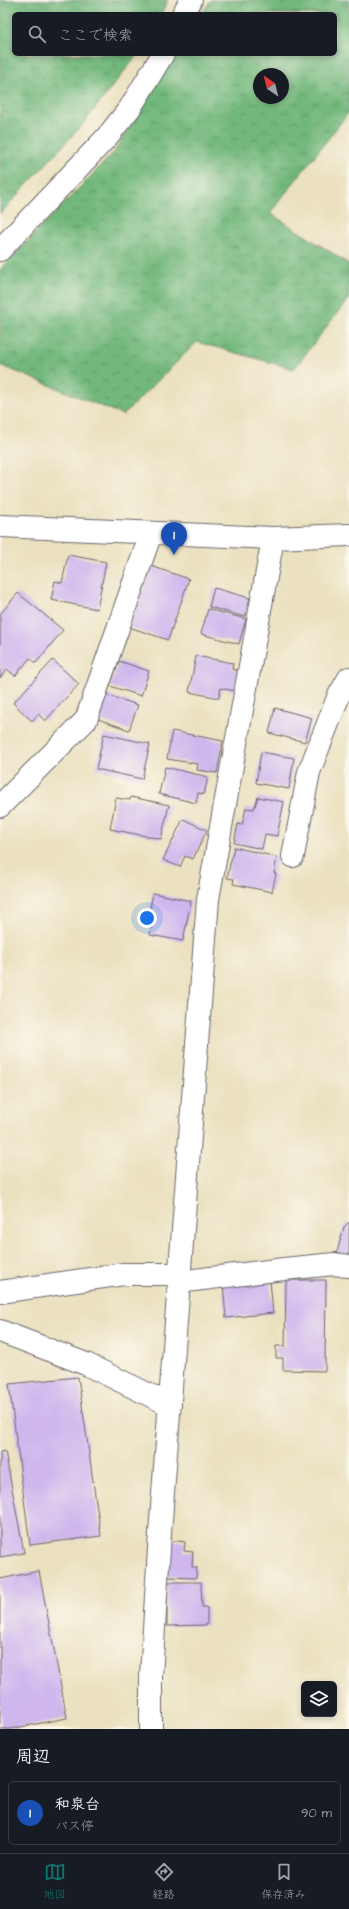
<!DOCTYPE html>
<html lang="ja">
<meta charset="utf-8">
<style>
:root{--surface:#171b24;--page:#242831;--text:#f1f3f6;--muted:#9ea1a6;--line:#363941;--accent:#0f766e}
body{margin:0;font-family:"Architects Daughter","Klee One",sans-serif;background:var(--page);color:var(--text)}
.controls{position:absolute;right:12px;bottom:12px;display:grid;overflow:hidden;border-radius:6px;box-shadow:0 2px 6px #0003}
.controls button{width:36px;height:36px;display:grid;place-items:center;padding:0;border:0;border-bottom:1px solid var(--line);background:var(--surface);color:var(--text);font:20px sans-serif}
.compass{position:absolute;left:253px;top:68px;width:36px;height:36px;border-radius:50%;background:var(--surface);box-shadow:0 2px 6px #0003;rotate:325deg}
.you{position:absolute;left:147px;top:918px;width:14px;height:14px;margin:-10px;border:3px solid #fff;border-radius:50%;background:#1a73e8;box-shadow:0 0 0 6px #1a73e833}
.badge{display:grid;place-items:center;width:26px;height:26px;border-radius:50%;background:var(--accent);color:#fff;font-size:13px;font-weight:700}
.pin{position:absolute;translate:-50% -33px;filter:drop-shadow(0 1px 2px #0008)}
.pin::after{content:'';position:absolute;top:21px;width:14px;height:12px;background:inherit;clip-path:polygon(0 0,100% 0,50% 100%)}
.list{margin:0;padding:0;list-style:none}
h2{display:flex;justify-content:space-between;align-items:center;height:52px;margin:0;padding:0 16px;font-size:17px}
h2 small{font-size:13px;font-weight:400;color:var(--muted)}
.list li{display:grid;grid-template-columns:26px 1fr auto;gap:12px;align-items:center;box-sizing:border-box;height:64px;margin:0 8px 8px;padding:0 8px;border:1px solid var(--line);border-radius:6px}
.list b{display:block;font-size:15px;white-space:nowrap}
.list p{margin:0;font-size:13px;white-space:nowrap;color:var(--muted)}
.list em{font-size:13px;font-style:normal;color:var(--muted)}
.icon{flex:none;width:22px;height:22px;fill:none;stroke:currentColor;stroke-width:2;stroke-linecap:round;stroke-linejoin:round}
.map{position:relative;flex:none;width:349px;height:1729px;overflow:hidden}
.search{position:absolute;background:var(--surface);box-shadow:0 2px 6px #0003;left:12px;right:12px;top:12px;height:44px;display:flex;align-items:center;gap:10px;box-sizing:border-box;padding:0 14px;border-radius:6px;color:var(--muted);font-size:15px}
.sheet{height:124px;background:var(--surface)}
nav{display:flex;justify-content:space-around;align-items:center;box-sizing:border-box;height:56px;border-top:1px solid var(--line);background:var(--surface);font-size:11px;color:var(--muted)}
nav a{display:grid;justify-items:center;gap:2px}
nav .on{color:var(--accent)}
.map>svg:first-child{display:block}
.forest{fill:url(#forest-crowns);stroke:#4a6d5c;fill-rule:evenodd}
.building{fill:#cfb7ed}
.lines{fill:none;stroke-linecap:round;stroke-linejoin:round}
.minor-casing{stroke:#68656a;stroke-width:24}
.minor{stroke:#fff;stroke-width:22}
</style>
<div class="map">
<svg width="349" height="1729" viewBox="0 0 349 1729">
<defs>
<pattern id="forest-crowns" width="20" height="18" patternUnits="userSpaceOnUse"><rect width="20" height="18" fill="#72b87c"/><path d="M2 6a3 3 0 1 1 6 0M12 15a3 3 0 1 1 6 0" fill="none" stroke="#5d9567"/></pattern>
</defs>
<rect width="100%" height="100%" fill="#fbf7ec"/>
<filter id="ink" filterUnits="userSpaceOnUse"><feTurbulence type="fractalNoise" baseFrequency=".025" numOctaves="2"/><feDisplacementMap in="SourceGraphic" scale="8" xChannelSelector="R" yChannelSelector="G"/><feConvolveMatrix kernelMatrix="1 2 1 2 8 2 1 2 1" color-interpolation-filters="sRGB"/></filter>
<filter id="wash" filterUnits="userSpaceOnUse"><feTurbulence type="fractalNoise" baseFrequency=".012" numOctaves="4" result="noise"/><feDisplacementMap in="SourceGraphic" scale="16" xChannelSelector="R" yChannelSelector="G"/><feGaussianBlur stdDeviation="0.9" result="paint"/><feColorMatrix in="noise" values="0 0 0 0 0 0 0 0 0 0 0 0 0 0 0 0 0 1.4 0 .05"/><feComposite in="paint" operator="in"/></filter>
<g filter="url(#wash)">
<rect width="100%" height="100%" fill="#ebe1c0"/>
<path class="forest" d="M0,0H168L161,14H14V54H138L82,125L0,214Z
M211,0H349V112L270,213L349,264V298L294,369L197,342L123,415L0,365V270L114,152L176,54H335V14H202ZM259,74H283V98H259Z"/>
<g id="blocks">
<path class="building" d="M68,555L106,562L97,609L51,600L55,581L62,583Z
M151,566L189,579L168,640L129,627Z
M214,588L250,598L245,617L209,607Z
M18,593L63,630L36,663L30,658L15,676L7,669L0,678V614Z
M208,609L246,619L239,644L201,634Z
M196,656L233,663L232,669L239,671L235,691L221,688L219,698L189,692Z
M53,660L79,684L45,721L38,714L32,721L13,703Z
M119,661L149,671L141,696L110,686Z
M107,695L138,705L129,730L98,719Z
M275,708L312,718L305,742L269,733Z
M172,731L223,741L217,773L197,770L198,764L167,759Z
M104,734L150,744L142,779L96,769Z
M261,752L294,758L289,789L256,783Z
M165,767L208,777L204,794L198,793L196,803L159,794Z
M131,797L169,805L161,839L110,829L116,798L130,800Z
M258,797L284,802L277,836L265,834L262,849L234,843L238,824L242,825L246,808L254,809Z
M183,819L207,830L193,859L185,856L180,867L163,860Z
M234,847L277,857L274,873L276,874L272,892L233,884L234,879L227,878Z
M153,893L191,901L183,941L150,935L152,924H147Z
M349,1222V1256L337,1252L344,1227Z
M270,1280L273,1313L226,1318L223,1284Z
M286,1280H326L325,1371L283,1370V1358H276V1346H285Z
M78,1377L101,1536L30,1545L9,1384Z
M5,1451L24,1553L0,1557V1452Z
M170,1540L185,1542L184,1551L193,1552L192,1567H197L196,1578L168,1577Z
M39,1571L67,1718L10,1729H0V1579Z
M167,1582H201L202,1607H207V1625L167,1626Z"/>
</g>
</g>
<g filter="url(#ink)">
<use href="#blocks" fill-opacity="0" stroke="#68656a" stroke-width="1"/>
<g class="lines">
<defs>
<path id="minor" d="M183,14L191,0
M0,250L107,137L130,108L163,54
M0,526L273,538L349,535
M0,806L86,720L151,533
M293,856L309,772L339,695L349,678
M178,1282L284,1269L334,1264L349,1266
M0,1292L124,1274H179
M0,1331L86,1364L170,1405
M151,1729V1676L160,1533L208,899L273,538"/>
</defs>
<use href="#minor" class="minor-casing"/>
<use href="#minor" class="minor"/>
</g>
</g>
</svg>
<div class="controls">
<button><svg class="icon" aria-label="layers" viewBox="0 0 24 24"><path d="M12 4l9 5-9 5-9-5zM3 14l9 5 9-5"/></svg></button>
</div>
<svg class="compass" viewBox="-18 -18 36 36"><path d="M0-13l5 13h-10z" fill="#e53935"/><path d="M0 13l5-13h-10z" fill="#9ea1a6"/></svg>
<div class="you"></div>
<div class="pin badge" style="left:174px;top:555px;background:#1a4fb4">1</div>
<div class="search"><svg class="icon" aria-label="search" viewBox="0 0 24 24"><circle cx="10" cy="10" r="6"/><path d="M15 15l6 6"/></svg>ここで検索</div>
</div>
<section class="sheet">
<h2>周辺<small></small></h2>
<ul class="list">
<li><span class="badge" style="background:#1a4fb4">1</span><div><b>和泉台</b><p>バス停</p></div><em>90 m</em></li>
</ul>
</section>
<nav>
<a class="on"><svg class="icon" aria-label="map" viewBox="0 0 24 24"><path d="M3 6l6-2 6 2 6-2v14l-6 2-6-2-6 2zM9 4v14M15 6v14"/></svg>地図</a>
<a><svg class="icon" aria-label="directions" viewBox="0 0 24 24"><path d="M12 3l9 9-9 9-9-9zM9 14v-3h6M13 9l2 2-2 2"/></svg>経路</a>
<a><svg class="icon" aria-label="saved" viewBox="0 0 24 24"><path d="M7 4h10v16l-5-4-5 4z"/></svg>保存済み</a>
</nav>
